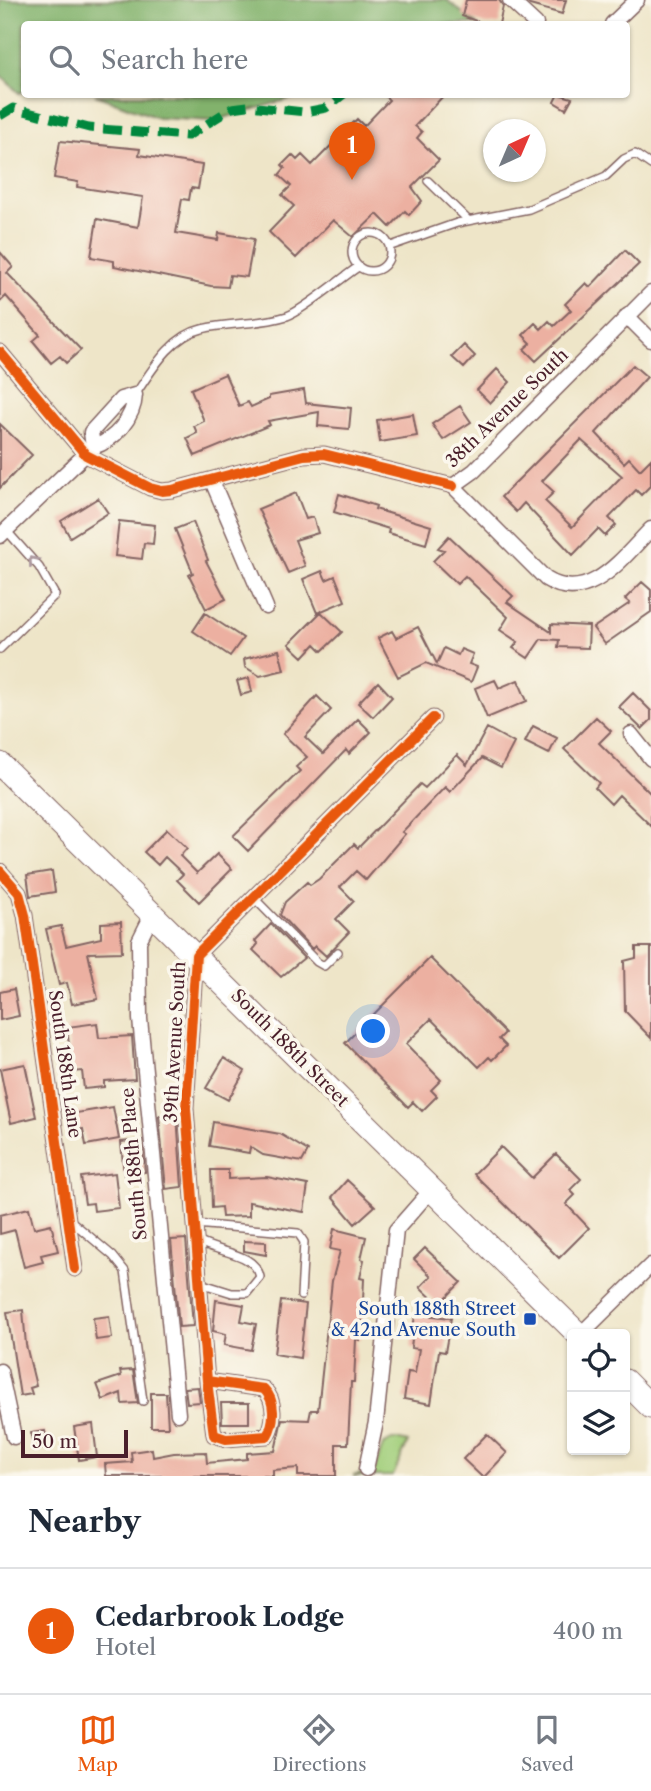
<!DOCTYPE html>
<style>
:root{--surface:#fff;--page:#f6f6f7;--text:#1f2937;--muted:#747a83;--line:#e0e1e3;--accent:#ea580c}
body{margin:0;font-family:"Libre Caslon Text",serif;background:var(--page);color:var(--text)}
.controls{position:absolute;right:21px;bottom:21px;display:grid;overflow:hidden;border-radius:7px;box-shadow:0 2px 5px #0004}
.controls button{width:63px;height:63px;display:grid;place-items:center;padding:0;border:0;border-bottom:2px solid var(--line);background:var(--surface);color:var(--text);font:35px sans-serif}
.compass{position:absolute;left:483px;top:119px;width:63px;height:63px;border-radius:50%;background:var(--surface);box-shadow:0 2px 5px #0004;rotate:44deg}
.scale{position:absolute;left:21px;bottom:18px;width:107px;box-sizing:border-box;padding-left:7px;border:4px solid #4a1f2b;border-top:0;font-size:19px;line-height:24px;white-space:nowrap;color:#4a1f2b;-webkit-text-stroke:5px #fbf7ec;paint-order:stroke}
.you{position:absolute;left:374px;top:1032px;width:24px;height:24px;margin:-18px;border:5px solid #fff;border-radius:50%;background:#1a73e8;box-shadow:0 0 0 10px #1a73e833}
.badge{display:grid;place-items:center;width:46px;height:46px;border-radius:50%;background:var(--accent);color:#fff;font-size:23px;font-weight:700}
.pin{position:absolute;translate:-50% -58px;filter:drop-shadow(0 2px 4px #0008)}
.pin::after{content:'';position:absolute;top:37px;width:24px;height:21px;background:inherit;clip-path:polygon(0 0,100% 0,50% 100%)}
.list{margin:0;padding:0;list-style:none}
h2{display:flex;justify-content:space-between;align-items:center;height:91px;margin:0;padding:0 28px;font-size:30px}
h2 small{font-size:23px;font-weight:400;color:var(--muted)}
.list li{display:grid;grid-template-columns:46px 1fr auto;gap:21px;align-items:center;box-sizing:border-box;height:126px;padding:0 28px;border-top:2px solid var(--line)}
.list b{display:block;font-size:26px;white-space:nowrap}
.list p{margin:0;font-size:23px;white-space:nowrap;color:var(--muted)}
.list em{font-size:23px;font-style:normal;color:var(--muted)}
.icon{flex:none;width:38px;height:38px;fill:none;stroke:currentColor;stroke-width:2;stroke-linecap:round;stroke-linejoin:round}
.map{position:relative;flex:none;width:651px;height:1476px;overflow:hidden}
.search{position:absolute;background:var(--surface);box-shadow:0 2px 5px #0004;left:21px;right:21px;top:21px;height:77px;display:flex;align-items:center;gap:18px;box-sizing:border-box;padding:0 24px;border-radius:7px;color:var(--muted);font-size:26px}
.sheet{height:217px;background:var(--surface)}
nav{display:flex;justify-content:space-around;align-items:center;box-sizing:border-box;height:98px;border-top:2px solid var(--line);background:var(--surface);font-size:19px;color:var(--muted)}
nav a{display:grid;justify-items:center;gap:4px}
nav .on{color:var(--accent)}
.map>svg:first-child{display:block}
.green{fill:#a3cf7c;stroke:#767754;stroke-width:2}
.forest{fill:#82b26c;stroke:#66684c;stroke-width:2}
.building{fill:#ecb0a1;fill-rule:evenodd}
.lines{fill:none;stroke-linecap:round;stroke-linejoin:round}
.service-casing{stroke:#836462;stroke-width:10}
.minor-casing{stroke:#836462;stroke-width:17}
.primary-casing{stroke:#836462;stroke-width:25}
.service{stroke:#fff;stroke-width:7}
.minor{stroke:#fff;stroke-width:14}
.primary{stroke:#fff;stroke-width:23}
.quiet{stroke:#00873e;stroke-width:9;stroke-dasharray:18 9;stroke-linecap:butt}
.cycleway-casing{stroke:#fbf7ec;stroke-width:15}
.cycleway{stroke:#e8590c;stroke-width:10}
.oneway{stroke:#ae9aa0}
.transit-dot{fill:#1a4fb4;stroke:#fbf7ec;stroke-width:2.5}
.labels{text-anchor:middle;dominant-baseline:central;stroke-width:7;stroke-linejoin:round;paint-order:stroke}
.street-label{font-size:18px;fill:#4a1f2b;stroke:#fbf7ec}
.transit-label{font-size:18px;fill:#164399;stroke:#fbf7ec;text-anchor:end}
</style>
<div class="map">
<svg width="651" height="1476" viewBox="0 0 651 1476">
<rect width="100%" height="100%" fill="#fbf7ec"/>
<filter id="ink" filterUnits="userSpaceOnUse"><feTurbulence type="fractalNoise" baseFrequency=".0143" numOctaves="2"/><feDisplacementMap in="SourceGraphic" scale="14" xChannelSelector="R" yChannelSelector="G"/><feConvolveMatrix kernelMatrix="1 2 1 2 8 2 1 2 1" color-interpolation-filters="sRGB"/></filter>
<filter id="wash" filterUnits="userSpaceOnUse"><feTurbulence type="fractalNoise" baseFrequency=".00686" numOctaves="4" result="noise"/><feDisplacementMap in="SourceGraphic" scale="28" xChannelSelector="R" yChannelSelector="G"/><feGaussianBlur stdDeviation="1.57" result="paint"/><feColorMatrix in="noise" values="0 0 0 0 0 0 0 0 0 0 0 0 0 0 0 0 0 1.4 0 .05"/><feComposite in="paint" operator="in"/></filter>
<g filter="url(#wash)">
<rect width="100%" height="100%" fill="#eee5c8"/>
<path class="green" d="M400,1440L408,1442L393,1476H353L375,1469L383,1445L392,1440Z"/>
<path class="forest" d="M0,0H447L476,24H24V91L19,93L0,75Z
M95,95H303L213,121L158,118Z"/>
<g id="blocks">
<path class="building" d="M466,0H499L503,6L499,24H485L462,16Z
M524,0H566L562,14L530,5Z
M383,94H445L415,126L422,132L417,138L439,160L412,187L422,201L409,215L405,211L390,227L377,214L353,237L333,220L296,258L269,232L294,206L282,195L291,186L279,175L285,168L282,165L292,155L297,160L302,155L312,165L357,119L364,126L389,100Z
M558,94L572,98L566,109L554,102Z
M60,141L140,149L139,155L202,165L198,189L191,188L189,200L182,199L176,233L218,240L219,233L254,239L247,277L230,275L228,287L211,286L114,266V261L91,257L97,219L138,227L143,197L77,187L78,182L54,178Z
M625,250L639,264L536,361L524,349L531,343L523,335L535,323L541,329L549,321L554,326L571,310L565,304L586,283L590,287Z
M0,252L13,267L7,273L81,350L66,363L60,356L51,363L33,341L40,335L6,296L0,302Z
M464,345L475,356L464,368L452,357Z
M633,365L647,377L596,433L624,463L629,458L640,470L651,459V485L641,495L636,490L609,518L616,525L605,536L598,529L573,555L524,503L516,512L501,497ZM581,440L622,476L572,527L545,501L554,492L542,481Z
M497,369L510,382L490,403L477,390Z
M225,374L239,406L248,402L251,407L269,399V396L304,390L306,403L351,408L349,429L318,426L319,412L268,421L270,425L195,456L187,438L197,433L194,426L204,421L191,389Z
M460,406L471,422L443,440L432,424Z
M413,414L417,436L380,442L377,420Z
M0,424L32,455L0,488Z
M296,493L306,519L313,517L318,533L295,540L305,566L288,573L258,509Z
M339,494L376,506L375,509L431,526L426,544L388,533L389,529L334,512Z
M98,498L108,513L70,537L61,521Z
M119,521L155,525L153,544L144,543L142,559L115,556Z
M193,522L208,560L206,561L226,599L206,609L189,575L193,573L175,529Z
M449,536L513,596L507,602L551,632V624L589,626L588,648L558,647L559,640L541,639L528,658L513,648L518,642L500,630L508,617L465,576L457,584L433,561L444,550L438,548Z
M322,571L326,580L335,576L345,601L317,613L303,579Z
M642,582L651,590V612L605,644L593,628L630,603L625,599Z
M321,612L342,632L322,651L315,644L303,657L289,644Z
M205,613L243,638L230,656L193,631Z
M418,627L437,664L444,648L458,655L461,649L473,654L469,664L477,667L471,682L426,663L398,677L378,638L392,631L396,638Z
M279,650L284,670L260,676L245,667L244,659Z
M249,678L252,692L241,695L237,681Z
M495,680L499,688L518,680L527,701L487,718L475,688Z
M378,682L392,697L373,717L358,703Z
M633,693L651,711V720L642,729L619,707Z
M317,696L331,710L305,737L323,754L358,719L371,732L349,754L346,750L248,851L233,836L300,771L296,767L307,757L283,734Z
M596,717L611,731L599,743L651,794V826L619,795L611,804L595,788L599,783L564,749Z
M533,726L557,738L549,754L525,742Z
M487,728L514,743L501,768L482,758L450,792L445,787L402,832L405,834L366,880L356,871L340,887L354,901L336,919L349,932L326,956L315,946L312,949L280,915L285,902L307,882L310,885L319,879L354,844L358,848L420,784L425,788L457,755L467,765Z
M167,829L187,848L180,856L197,873L217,854L232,869L199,902L177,880L183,874L165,857L158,865L144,852Z
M52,871L55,892L30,896L27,875Z
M121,922L122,952L88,953L98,999L72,1004L67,983L59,985L46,929L61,926L66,946L101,938V923Z
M271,924L304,958L281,977L253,950L258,944L255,941Z
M636,947H651V1038L625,1011L624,961L636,958Z
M430,958L505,1033L499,1039L506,1046L492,1060L489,1057L479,1067L431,1019L406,1044L441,1080L431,1090L437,1096L422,1111L413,1102L408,1107L345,1043Z
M14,989L19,1016L0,1020V992Z
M97,1023L99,1038L132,1036L135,1079L104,1081V1087L84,1089L82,1071L72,1072L67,1027Z
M224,1058L245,1071L228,1100L206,1088Z
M25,1064L36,1117L11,1123L0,1069Z
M113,1107L119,1139L86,1145L83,1129L74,1131L70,1114Z
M177,1115L182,1187L166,1189L159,1116Z
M213,1122L280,1134L308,1151L302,1162L263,1155L250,1147L249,1153L209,1146Z
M142,1140L145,1172L124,1175L121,1142Z
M501,1147L532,1178L556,1154L581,1179L570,1190L575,1195L566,1204L589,1228L559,1258L474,1174Z
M211,1170H228V1179L267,1177L308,1185L304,1212L249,1202V1216L222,1217L221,1207L212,1208Z
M115,1173L119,1208L94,1211L93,1203L85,1204L81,1177Z
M347,1180L375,1206L355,1224L332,1197Z
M29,1208L34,1228L51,1224L58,1251L41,1255L43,1262L24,1267L15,1230L0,1234V1215Z
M334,1229L366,1237L361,1259L364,1260L360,1278L364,1279L362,1321L360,1340L356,1339L354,1382H351L348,1444H336V1476H298V1468L273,1470V1476H106L105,1464L132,1462L131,1452L152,1449L153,1457L174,1453L206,1452L207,1463L247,1459V1453L275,1451L282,1419L309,1420L311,1410H318L332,1281L340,1251L330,1249Z
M186,1239L193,1326L179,1327L171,1240Z
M244,1241L266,1242V1255L244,1251Z
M425,1248L461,1282L439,1305L420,1287L431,1276L414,1259Z
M216,1300L244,1305L241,1321L256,1324L251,1350L224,1345L226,1334L213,1331Z
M281,1301L306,1304L300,1358L274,1354Z
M23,1310L26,1345L36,1386L30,1388L32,1394L20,1396L7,1312Z
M415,1314L451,1318L445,1352L439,1351L431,1404L404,1399L408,1372L415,1373L419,1349L411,1348Z
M109,1316L112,1338L96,1340L93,1318Z
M133,1370L138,1403L122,1404L121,1393L103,1400L97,1384L121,1376L120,1371Z
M198,1387L200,1402L187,1403L185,1388Z
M151,1393H166L168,1427H151Z
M221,1403H249V1423H222Z
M93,1424L97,1457L79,1460L74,1427Z
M45,1431L48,1448L33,1450L31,1433Z
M487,1434L507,1453L485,1476H481L463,1459Z"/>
</g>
</g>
<g filter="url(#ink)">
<use href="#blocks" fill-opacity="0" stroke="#836462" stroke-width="2"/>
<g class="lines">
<defs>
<path id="service" d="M428,181L468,220
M352 252a19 19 0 1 1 38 0a19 19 0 1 1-38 0Z
M391,246L457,223L529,209L606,176L624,159L635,154L651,165
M135,395C152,370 171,336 202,329C230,322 259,325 287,316C304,310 340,279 358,267
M0,649L55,595L39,567L6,530
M254,898L317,962L324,966L338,952
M69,1219L113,1256L125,1271L143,1401
M195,1224L298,1233L304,1242L301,1296
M198,1241C217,1253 255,1252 260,1277L247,1293H232L200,1283"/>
<path id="minor" d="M510,0L536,24
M612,24L637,0
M627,316L651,340
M0,352L86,455L150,488L162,491L172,490L304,455L324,454L453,486
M135,395C134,418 114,441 93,447L91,432L121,399Z
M212,481L266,607
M453,486L474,471L651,293
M453,486L546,579C589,606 623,557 651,529
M0,536L92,448
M631,734L651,759
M0,871L19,893L25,915L75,1269
M153,913L139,941L140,1019L178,1414
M581,1334L651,1265
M0,1371L14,1437
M207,1381L214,1435L226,1439L267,1436C275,1422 276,1401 264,1389L207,1381L186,1108L196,955L433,718
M366,1469L376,1422L396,1230L432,1189"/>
<path id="primary" d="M0,764L578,1334
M625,1381L651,1407"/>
</defs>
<use href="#service" class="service-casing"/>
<use href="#minor" class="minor-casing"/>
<use href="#primary" class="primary-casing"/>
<use href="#service" class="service"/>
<use href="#minor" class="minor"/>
<use href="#primary" class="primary"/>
<path class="quiet" d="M0,116L13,108L89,128L188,136L232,108L248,106L305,112L326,108L344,94"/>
<defs>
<path id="cycleway" d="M0,352L86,455L150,488L162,491L172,490L304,455L324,454L453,486
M0,871L19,893L25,915L75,1269
M207,1381L214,1435L226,1439L267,1436C275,1422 276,1401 264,1389L207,1381L186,1108L196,955L433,718"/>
</defs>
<use href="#cycleway" class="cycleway-casing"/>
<use href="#cycleway" class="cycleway"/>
</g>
<defs><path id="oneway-chevron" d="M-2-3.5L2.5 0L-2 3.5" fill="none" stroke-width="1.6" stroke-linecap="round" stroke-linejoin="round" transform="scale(1.75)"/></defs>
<use class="oneway" href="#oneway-chevron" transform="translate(33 561) rotate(-130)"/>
</g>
<rect class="transit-dot" x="523" y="1312" width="14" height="14" rx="3.5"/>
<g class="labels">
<g class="street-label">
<text transform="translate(507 408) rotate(-44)">38th Avenue South</text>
<text transform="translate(175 1042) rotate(-87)">39th Avenue South</text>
<text transform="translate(290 1048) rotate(45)">South 188th Street</text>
<text transform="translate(65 1064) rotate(82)">South 188th Lane</text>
<text transform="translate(134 1164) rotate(-95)">South 188th Place</text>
</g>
<g class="transit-label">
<text x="516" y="1309">South 188th Street<tspan x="516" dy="21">&amp; 42nd Avenue South</tspan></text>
</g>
</g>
</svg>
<div class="controls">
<button><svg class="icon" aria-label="locate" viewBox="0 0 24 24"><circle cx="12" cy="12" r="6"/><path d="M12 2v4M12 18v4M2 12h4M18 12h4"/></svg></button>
<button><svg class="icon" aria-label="layers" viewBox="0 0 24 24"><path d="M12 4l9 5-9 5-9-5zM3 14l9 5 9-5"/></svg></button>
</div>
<svg class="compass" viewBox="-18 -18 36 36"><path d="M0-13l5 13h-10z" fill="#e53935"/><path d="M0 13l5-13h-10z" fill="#747a83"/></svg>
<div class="scale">50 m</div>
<div class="you"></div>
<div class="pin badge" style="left:352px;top:180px">1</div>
<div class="search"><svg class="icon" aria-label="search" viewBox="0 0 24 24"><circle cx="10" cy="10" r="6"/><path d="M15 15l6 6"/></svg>Search here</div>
</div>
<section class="sheet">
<h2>Nearby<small></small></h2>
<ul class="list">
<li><span class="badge">1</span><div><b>Cedarbrook Lodge</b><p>Hotel</p></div><em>400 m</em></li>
</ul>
</section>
<nav>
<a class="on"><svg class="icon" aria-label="map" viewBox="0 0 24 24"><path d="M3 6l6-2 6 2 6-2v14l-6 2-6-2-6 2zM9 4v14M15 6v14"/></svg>Map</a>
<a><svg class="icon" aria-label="directions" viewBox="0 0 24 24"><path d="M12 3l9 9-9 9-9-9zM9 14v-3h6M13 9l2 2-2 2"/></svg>Directions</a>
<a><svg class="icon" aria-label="saved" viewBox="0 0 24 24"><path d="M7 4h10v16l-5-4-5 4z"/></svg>Saved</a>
</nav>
